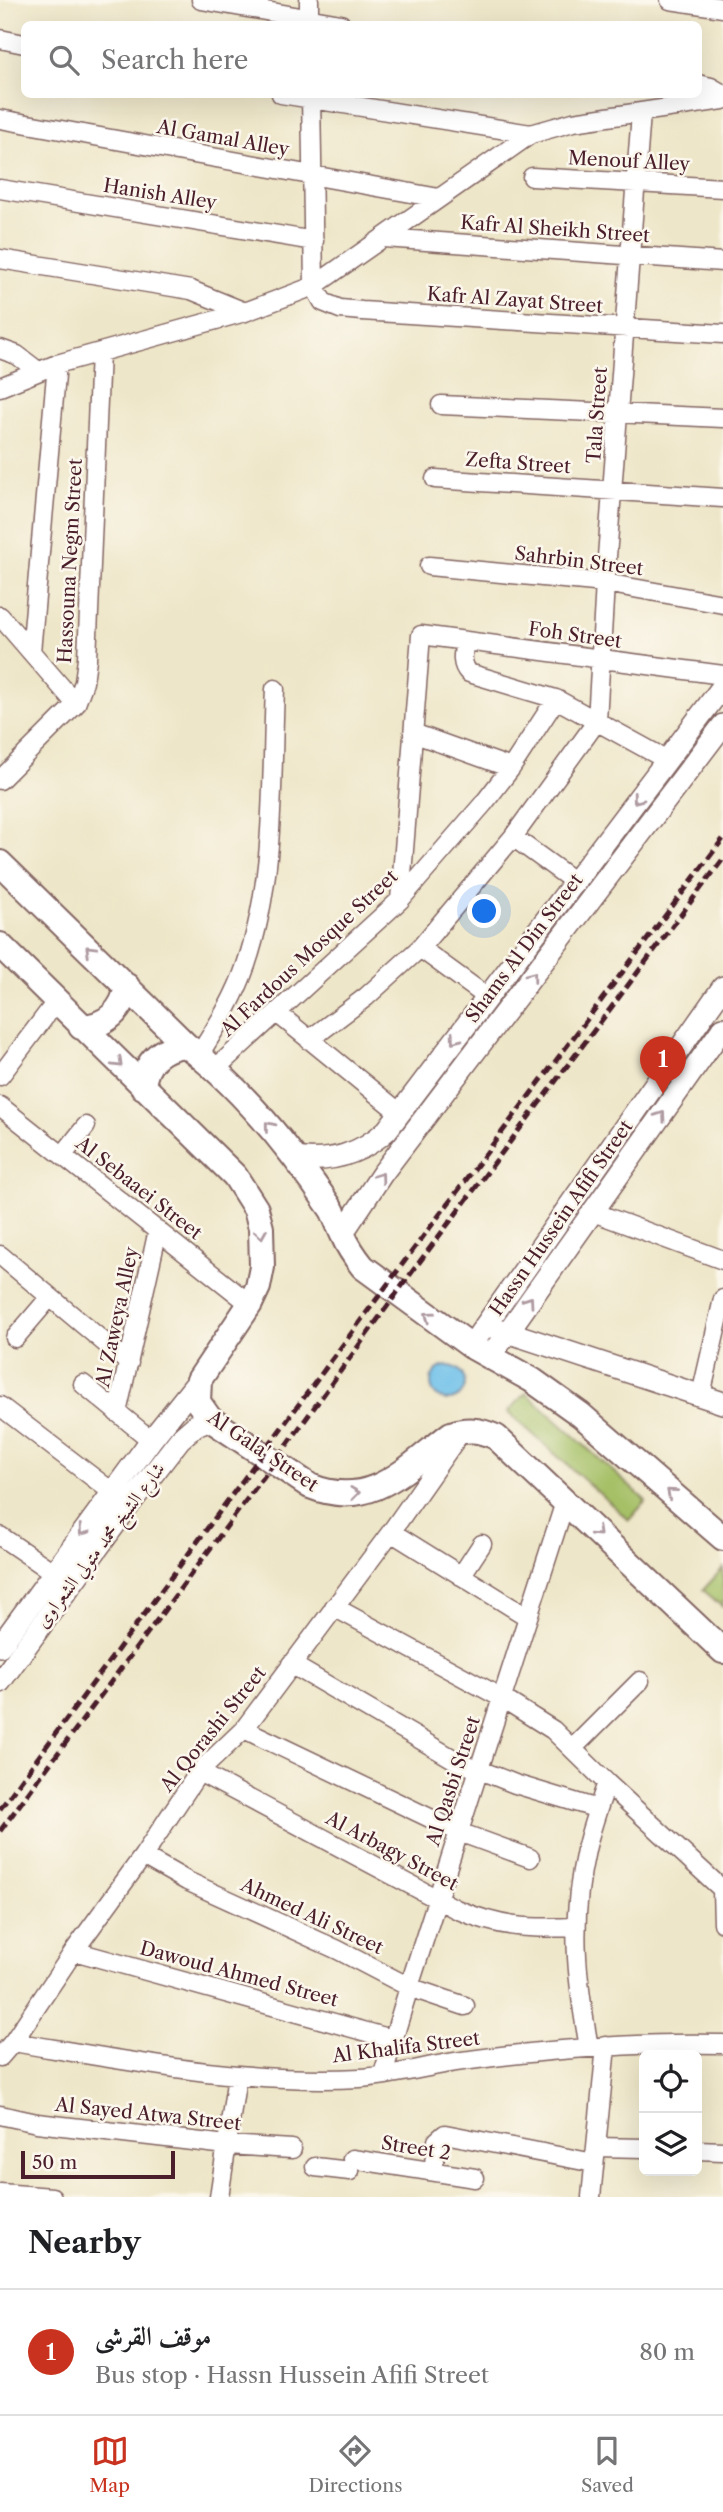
<!DOCTYPE html>
<meta charset="utf-8">
<style>
:root{--surface:#fff;--page:#f2f2f2;--text:#202124;--muted:#757577;--line:#e0e0e0;--accent:#c8321e}
body{margin:0;font-family:"Libre Caslon Text",Amiri,serif;background:var(--page);color:var(--text)}
.controls{position:absolute;right:21px;bottom:21px;display:grid;overflow:hidden;border-radius:10px;box-shadow:0 7px 28px #0002}
.controls button{width:63px;height:63px;display:grid;place-items:center;padding:0;border:0;border-bottom:2px solid var(--line);background:var(--surface);color:var(--text);font:35px sans-serif}
.scale{position:absolute;left:21px;bottom:18px;width:154px;box-sizing:border-box;padding-left:7px;border:4px solid #4a1f2b;border-top:0;font-size:19px;line-height:24px;white-space:nowrap;color:#4a1f2b;-webkit-text-stroke:5px #fbf7ec;paint-order:stroke}
.you{position:absolute;left:485px;top:912px;width:24px;height:24px;margin:-18px;border:5px solid #fff;border-radius:50%;background:#1a73e8;box-shadow:0 0 0 10px #1a73e833}
.badge{display:grid;place-items:center;width:46px;height:46px;border-radius:50%;background:var(--accent);color:#fff;font-size:23px;font-weight:700}
.pin{position:absolute;translate:-50% -58px;filter:drop-shadow(0 2px 4px #0008)}
.pin::after{content:'';position:absolute;top:37px;width:24px;height:21px;background:inherit;clip-path:polygon(0 0,100% 0,50% 100%)}
.list{margin:0;padding:0;list-style:none}
h2{display:flex;justify-content:space-between;align-items:center;height:91px;margin:0;padding:0 28px;font-size:30px}
h2 small{font-size:23px;font-weight:400;color:var(--muted)}
.list li{display:grid;grid-template-columns:46px 1fr auto;gap:21px;align-items:center;box-sizing:border-box;height:126px;padding:0 28px;border-top:2px solid var(--line)}
.list b{display:block;font-size:26px;white-space:nowrap}
.list p{margin:0;font-size:23px;white-space:nowrap;color:var(--muted)}
.list em{font-size:23px;font-style:normal;color:var(--muted)}
.icon{flex:none;width:38px;height:38px;fill:none;stroke:currentColor;stroke-width:2;stroke-linecap:round;stroke-linejoin:round}
.map{position:relative;flex:none;width:723px;height:2197px;overflow:hidden}
.search{position:absolute;background:var(--surface);box-shadow:0 7px 28px #0002;left:21px;right:21px;top:21px;height:77px;display:flex;align-items:center;gap:18px;box-sizing:border-box;padding:0 24px;border-radius:10px;color:var(--muted);font-size:26px}
.sheet{height:217px;background:var(--surface)}
nav{display:flex;justify-content:space-around;align-items:center;box-sizing:border-box;height:98px;border-top:2px solid var(--line);background:var(--surface);font-size:19px;color:var(--muted)}
nav a{display:grid;justify-items:center;gap:4px}
nav .on{color:var(--accent)}
.map>svg:first-child{display:block}
.green{fill:#a5c066;stroke:#787048;stroke-width:2}
.water{fill:#6dc0e9;stroke:#5c708a;stroke-width:2}
.lines{fill:none;stroke-linecap:round;stroke-linejoin:round}
.minor-casing{stroke:#836562;stroke-width:21}
.tertiary-casing{stroke:#836562;stroke-width:24}
.secondary-casing{stroke:#836562;stroke-width:28}
.minor{stroke:#fff;stroke-width:18}
.tertiary{stroke:#fff;stroke-width:21}
.secondary{stroke:#fff;stroke-width:24}
.rail{stroke:#4a1f2b;stroke-width:5;stroke-dasharray:10 5;stroke-linecap:butt}
.oneway{stroke:#ae9aa0}
.labels{text-anchor:middle;dominant-baseline:central;stroke-width:5;stroke-linejoin:round;paint-order:stroke}
.street-label{font-size:19px;fill:#4a1f2b;stroke:#fbf7ec}
</style>
<div class="map">
<svg width="723" height="2197" viewBox="0 0 723 2197">
<rect width="100%" height="100%" fill="#fbf7ec"/>
<filter id="ink" filterUnits="userSpaceOnUse"><feTurbulence type="fractalNoise" baseFrequency=".0143" numOctaves="2"/><feDisplacementMap in="SourceGraphic" scale="14" xChannelSelector="R" yChannelSelector="G"/><feConvolveMatrix kernelMatrix="1 2 1 2 8 2 1 2 1" color-interpolation-filters="sRGB"/></filter>
<filter id="wash" filterUnits="userSpaceOnUse"><feTurbulence type="fractalNoise" baseFrequency=".00686" numOctaves="4" result="noise"/><feDisplacementMap in="SourceGraphic" scale="28" xChannelSelector="R" yChannelSelector="G"/><feGaussianBlur stdDeviation="1.57" result="paint"/><feColorMatrix in="noise" values="0 0 0 0 0 0 0 0 0 0 0 0 0 0 0 0 0 1.4 0 .05"/><feComposite in="paint" operator="in"/></filter>
<g filter="url(#wash)">
<rect width="100%" height="100%" fill="#eee6c8"/>
<path class="green" d="M526,1393L646,1501L629,1520L508,1412Z
M723,1568V1607L703,1590Z"/>
<path class="water" d="M431 1383a17 17 0 1 1 34 0a17 17 0 1 1-34 0Z"/>
</g>
<g filter="url(#ink)">
<g class="lines">
<defs>
<path id="minor" d="M201,0L341,24
M670,0L723,8
M309,24V0
M0,39L24,44
M698,84L711,87L723,94
M281,94L531,134
M311,94L314,286L323,302L340,309L362,311L723,334
M0,119L439,198
M532,177L723,188
M0,189L314,241
M384,238L723,262
M0,259L191,290L245,312
M0,349L17,355L38,371
M0,387L57,364L245,312L314,286L531,134L573,122L723,100
M441,405L723,418
M435,479L723,498
M429,566L605,583L723,604
M0,616L76,704
M465,641C463,653 460,664 469,673L556,699L667,760
M31,652L57,364
M413,733L511,768
M0,780L76,704L84,682L87,659L100,352
M513,837L575,882
M400,900L421,635L723,675
M420,948L487,997
M277,1013L400,1113
M309,1040L366,997L420,948L513,837L597,721L605,583L641,113
M199,1055C217,1026 235,998 246,965C276,877 271,780 275,689
M215,1069L400,900L484,803L511,768L556,699
M0,1076L56,1002
M0,1106L250,1304
M63,1155L86,1126
M593,1212L723,1260
M0,1255L129,1363
M15,1338L50,1297
M83,1384L151,1440
M701,1395L723,1299
M0,1406L112,1492
M117,1413L158,1230
M391,1532L528,1617
M0,1536L53,1572
M461,1576L482,1544
M334,1607L502,1698L553,1730L607,1783L723,1890
M291,1664L457,1761L515,1784L598,1809
M244,1729L459,1832L530,1858
M573,1748L640,1681
M199,1772L456,1909C501,1928 527,1929 575,1927
M143,1856L187,1881L338,1950L409,1987L465,2006
M722,1890L723,1923
M74,1951L392,2039
M13,2042C128,2061 242,2084 360,2078C397,2076 433,2064 470,2060C553,2049 638,2042 723,2044
M589,2047C576,1977 570,1921 586,1850C591,1828 599,1805 607,1783
M0,2057L13,2042L74,1951L143,1856L199,1772L244,1729L391,1532L459,1435
M383,2074L409,1987L565,1502
M0,2115L37,2123L227,2145L292,2149
M596,2147L644,2148
M697,2150L723,2151
M352,2159L475,2178
M315,2167L350,2171
M433,2171L437,2141L445,2134L594,2163
M0,2193L52,2197
M219,2197L237,2076
M591,2197L606,2046"/>
<path id="tertiary" d="M294,1158C330,1163 360,1155 387,1130L723,686
M342,1234L382,1174L723,725
M495,1328L723,1403
M471,1346L723,987
M490,1357L723,1028
M0,1646L151,1440L199,1380
M0,1682L129,1505L180,1439L196,1425L210,1419"/>
<path id="secondary" d="M0,863L186,1045C244,1090 291,1149 332,1210C336,1218 339,1227 343,1235C348,1247 355,1257 363,1267L471,1346L532,1380L581,1415L723,1538
M0,945L235,1176L256,1209L261,1228L262,1267L258,1287L250,1304L199,1380L198,1402L210,1419L310,1486C371,1511 406,1468 451,1434C467,1428 480,1430 496,1437L723,1651
M81,1027C106,1026 123,1011 127,986
M143,1087C145,1061 161,1047 186,1045"/>
</defs>
<use href="#minor" class="minor-casing"/>
<use href="#tertiary" class="tertiary-casing"/>
<use href="#secondary" class="secondary-casing"/>
<use href="#minor" class="minor"/>
<use href="#tertiary" class="tertiary"/>
<use href="#secondary" class="secondary"/>
<path class="rail" d="M0,1809L404,1262L723,839
M0,1831L282,1452L412,1272L723,859"/>
</g>
<defs><path id="oneway-chevron" d="M-2-3.5L2.5 0L-2 3.5" fill="none" stroke-width="1.6" stroke-linecap="round" stroke-linejoin="round" transform="scale(1.75)"/></defs>
<g class="oneway">
<use href="#oneway-chevron" transform="translate(637 799) rotate(127)"/>
<use href="#oneway-chevron" transform="translate(90 950) rotate(-136)"/>
<use href="#oneway-chevron" transform="translate(532 976) rotate(-53)"/>
<use href="#oneway-chevron" transform="translate(455 1039) rotate(127)"/>
<use href="#oneway-chevron" transform="translate(118 1063) rotate(44)"/>
<use href="#oneway-chevron" transform="translate(661 1116) rotate(-55)"/>
<use href="#oneway-chevron" transform="translate(269 1126) rotate(-129)"/>
<use href="#oneway-chevron" transform="translate(380 1177) rotate(-54)"/>
<use href="#oneway-chevron" transform="translate(261 1234) rotate(81)"/>
<use href="#oneway-chevron" transform="translate(529 1301) rotate(-55)"/>
<use href="#oneway-chevron" transform="translate(429 1316) rotate(-144)"/>
<use href="#oneway-chevron" transform="translate(355 1493) rotate(-7)"/>
<use href="#oneway-chevron" transform="translate(671 1493) rotate(-139)"/>
<use href="#oneway-chevron" transform="translate(83 1531) rotate(127)"/>
<use href="#oneway-chevron" transform="translate(597 1532) rotate(43)"/>
</g>
</g>
<g class="labels">
<g class="street-label">
<text transform="translate(223 138) rotate(10)">Al Gamal Alley</text>
<text transform="translate(629 161) rotate(3)">Menouf Alley</text>
<text transform="translate(160 194) rotate(9)">Hanish Alley</text>
<text transform="translate(555 229) rotate(4)">Kafr Al Sheikh Street</text>
<text transform="translate(515 300) rotate(4)">Kafr Al Zayat Street</text>
<text transform="translate(597 415) rotate(-86)">Tala Street</text>
<text transform="translate(518 463) rotate(4)">Zefta Street</text>
<text transform="translate(70 561) rotate(-87)">Hassouna Negm Street</text>
<text transform="translate(579 561) rotate(7)">Sahrbin Street</text>
<text transform="translate(575 635) rotate(8)">Foh Street</text>
<text transform="translate(524 948) rotate(-53)">Shams Al Din Street</text>
<text transform="translate(309 953) rotate(-43)">Al Fardous Mosque Street</text>
<text transform="translate(139 1188) rotate(38)">Al Sebaaei Street</text>
<text transform="translate(561 1218) rotate(-55)">Hassn Hussein Afifi Street</text>
<text transform="translate(117 1317) rotate(-78)">Al Zaweya Alley</text>
<text transform="translate(263 1451) rotate(34)">Al Gala' Street</text>
<text transform="translate(100 1545) rotate(-53)">شارع الشيخ محمد متولي الشعراوى</text>
<text transform="translate(213 1729) rotate(-51)">Al Qorashi Street</text>
<text transform="translate(453 1781) rotate(-72)">Al Qasbi Street</text>
<text transform="translate(392 1851) rotate(28)">Al Arbagy Street</text>
<text transform="translate(312 1916) rotate(25)">Ahmed Ali Street</text>
<text transform="translate(239 1974) rotate(15)">Dawoud Ahmed Street</text>
<text transform="translate(406 2047) rotate(-7)">Al Khalifa Street</text>
<text transform="translate(148 2114) rotate(6)">Al Sayed Atwa Street</text>
<text transform="translate(416 2148) rotate(9)">Street 2</text>
</g>
</g>
</svg>
<div class="controls">
<button><svg class="icon" aria-label="locate" viewBox="0 0 24 24"><circle cx="12" cy="12" r="6"/><path d="M12 2v4M12 18v4M2 12h4M18 12h4"/></svg></button>
<button><svg class="icon" aria-label="layers" viewBox="0 0 24 24"><path d="M12 4l9 5-9 5-9-5zM3 14l9 5 9-5"/></svg></button>
</div>
<div class="scale">50 m</div>
<div class="you"></div>
<div class="pin badge" style="left:663px;top:1094px">1</div>
<div class="search"><svg class="icon" aria-label="search" viewBox="0 0 24 24"><circle cx="10" cy="10" r="6"/><path d="M15 15l6 6"/></svg>Search here</div>
</div>
<section class="sheet">
<h2>Nearby<small></small></h2>
<ul class="list">
<li><span class="badge">1</span><div><b>موقف القرشى</b><p>Bus stop · Hassn Hussein Afifi Street</p></div><em>80 m</em></li>
</ul>
</section>
<nav>
<a class="on"><svg class="icon" aria-label="map" viewBox="0 0 24 24"><path d="M3 6l6-2 6 2 6-2v14l-6 2-6-2-6 2zM9 4v14M15 6v14"/></svg>Map</a>
<a><svg class="icon" aria-label="directions" viewBox="0 0 24 24"><path d="M12 3l9 9-9 9-9-9zM9 14v-3h6M13 9l2 2-2 2"/></svg>Directions</a>
<a><svg class="icon" aria-label="saved" viewBox="0 0 24 24"><path d="M7 4h10v16l-5-4-5 4z"/></svg>Saved</a>
</nav>
